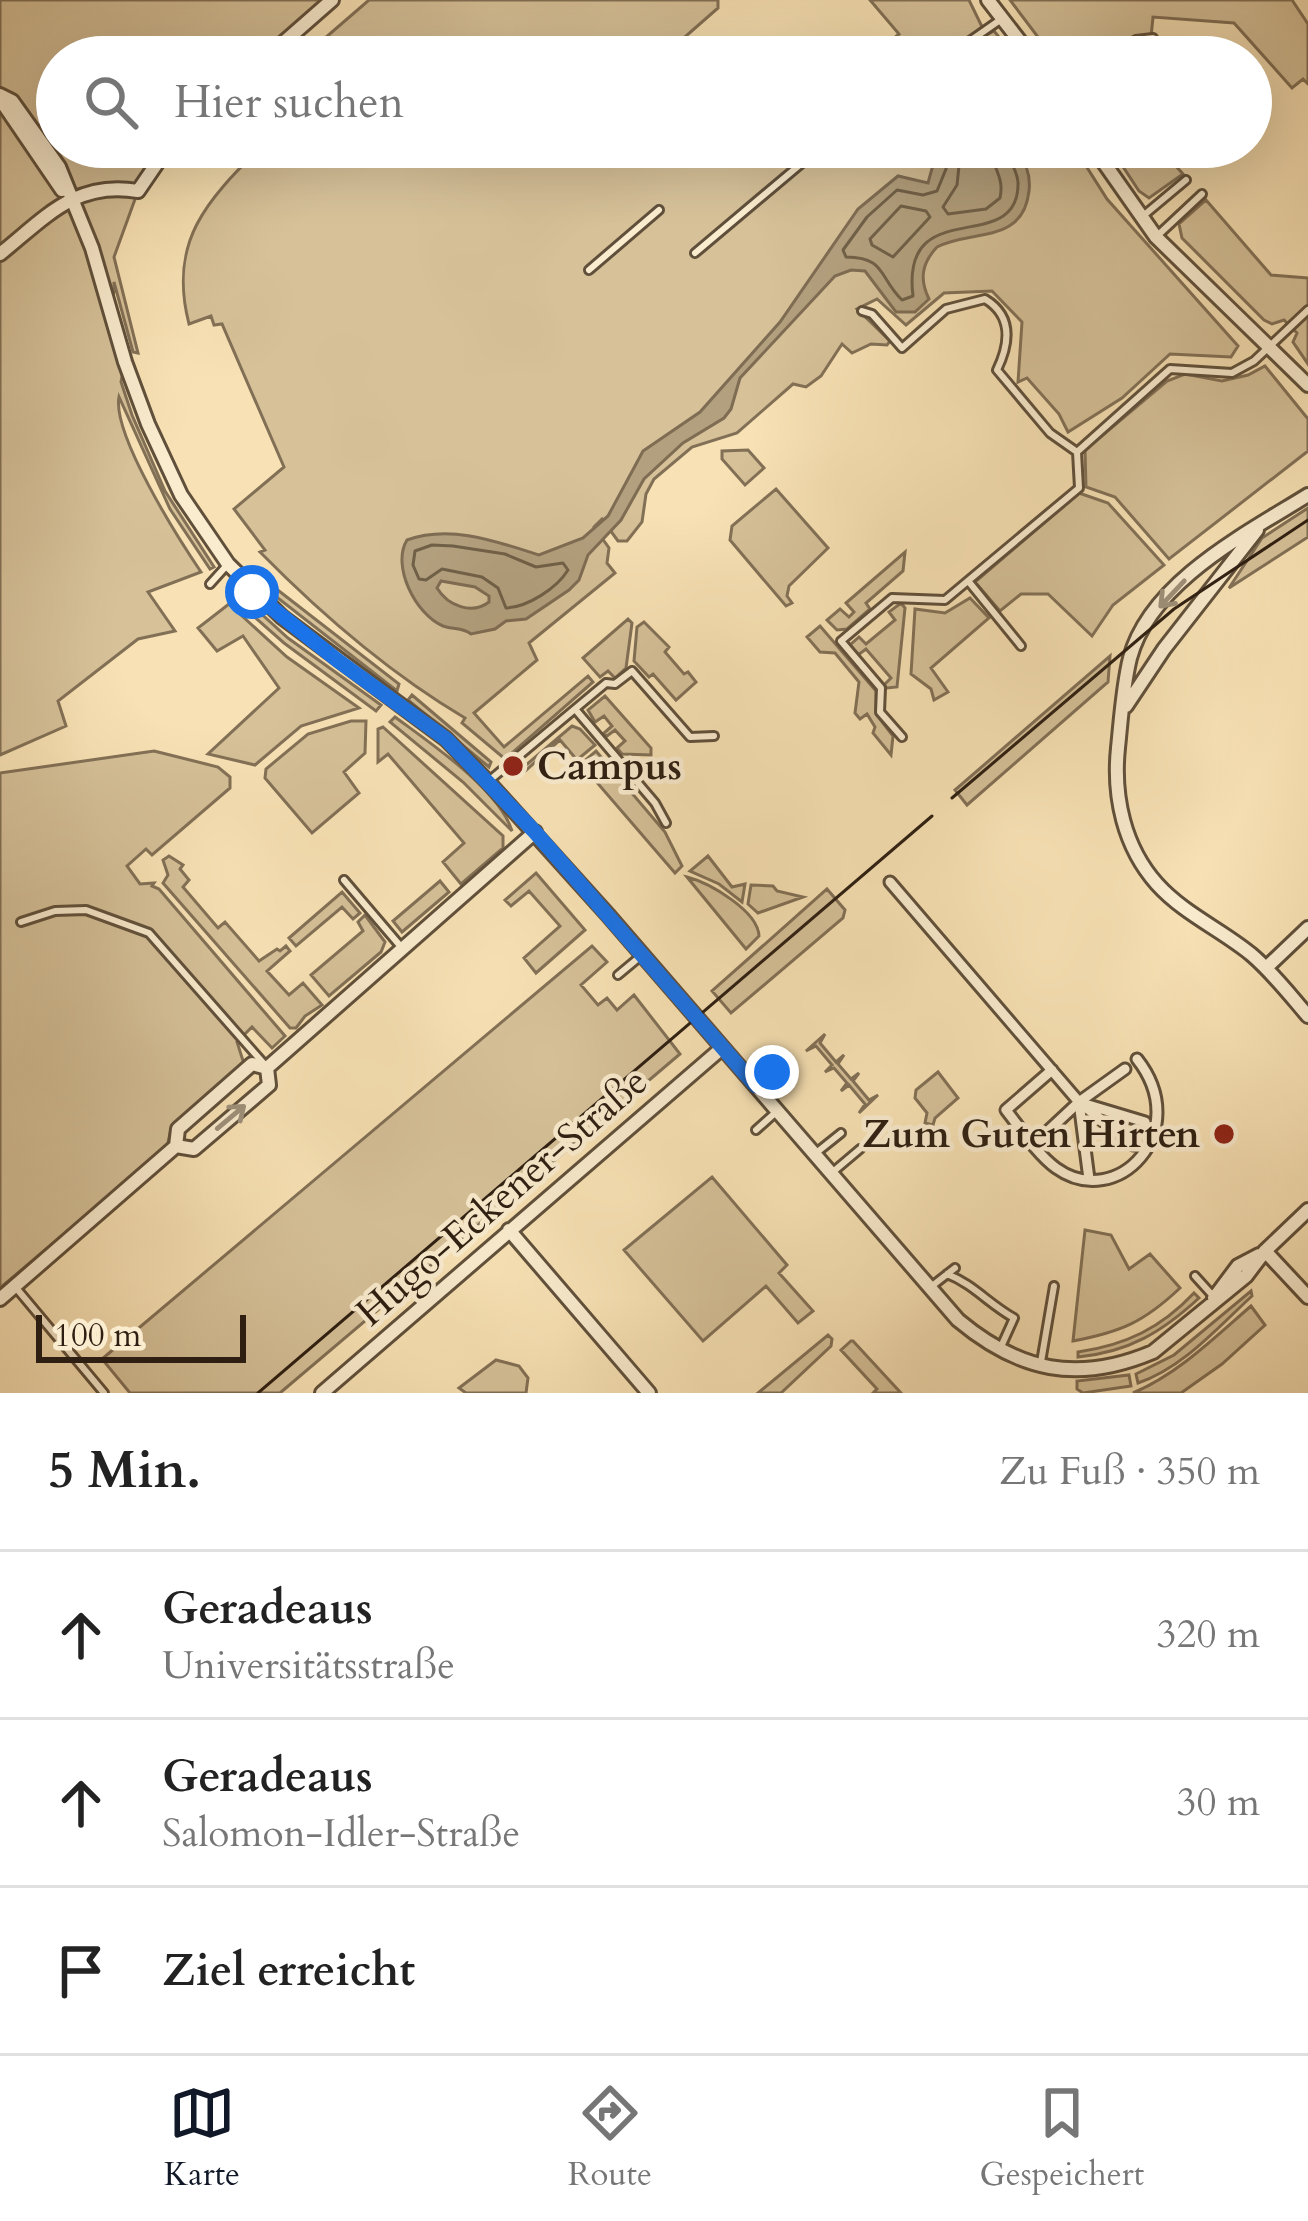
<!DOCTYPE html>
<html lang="de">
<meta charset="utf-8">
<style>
:root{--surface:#fff;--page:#f6f6f6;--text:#222;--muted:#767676;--line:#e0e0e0;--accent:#111827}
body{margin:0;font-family:Cardo,serif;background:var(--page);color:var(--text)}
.scale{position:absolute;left:36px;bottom:30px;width:210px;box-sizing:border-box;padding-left:12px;border:6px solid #2e1f12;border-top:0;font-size:33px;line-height:42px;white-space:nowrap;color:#2e1f12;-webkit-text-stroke:9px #faeccf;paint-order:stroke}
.stop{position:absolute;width:36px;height:36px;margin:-27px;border:9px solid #1a73e8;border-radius:50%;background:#fff}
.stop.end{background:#1a73e8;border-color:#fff;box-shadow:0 3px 12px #0008}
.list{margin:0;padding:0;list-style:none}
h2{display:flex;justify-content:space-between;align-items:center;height:156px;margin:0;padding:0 48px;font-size:51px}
h2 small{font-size:39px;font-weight:400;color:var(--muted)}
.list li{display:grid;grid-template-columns:78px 1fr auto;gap:36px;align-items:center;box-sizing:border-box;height:168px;padding:0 48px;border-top:3px solid var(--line)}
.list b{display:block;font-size:45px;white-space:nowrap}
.list p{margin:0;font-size:39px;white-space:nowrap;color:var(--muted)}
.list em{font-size:39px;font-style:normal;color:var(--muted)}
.icon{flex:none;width:66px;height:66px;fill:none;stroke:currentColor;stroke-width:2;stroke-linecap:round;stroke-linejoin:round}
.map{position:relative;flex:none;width:1308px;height:1393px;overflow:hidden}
.search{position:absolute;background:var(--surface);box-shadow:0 12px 48px #0002;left:36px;right:36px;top:36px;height:132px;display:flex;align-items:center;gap:30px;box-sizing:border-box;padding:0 42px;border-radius:66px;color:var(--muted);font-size:45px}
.sheet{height:660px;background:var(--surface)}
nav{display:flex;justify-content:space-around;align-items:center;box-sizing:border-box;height:168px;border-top:3px solid var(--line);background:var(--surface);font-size:33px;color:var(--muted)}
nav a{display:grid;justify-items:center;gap:6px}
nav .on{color:var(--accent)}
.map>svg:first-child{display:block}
.green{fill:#d6c199;stroke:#827056;stroke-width:3}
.water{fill:#b3a07e;stroke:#7e6c53;stroke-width:3;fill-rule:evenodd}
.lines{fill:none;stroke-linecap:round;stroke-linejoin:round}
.shore{stroke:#706048;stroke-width:3}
.service-casing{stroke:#60503b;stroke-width:12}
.pedestrian-casing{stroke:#60503b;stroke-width:15}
.minor-casing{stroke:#60503b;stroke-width:18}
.service{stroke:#faeccf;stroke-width:6}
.pedestrian{stroke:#faeccf;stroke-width:9}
.minor{stroke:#faeccf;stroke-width:12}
.tram{stroke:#2e1f12;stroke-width:3}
.oneway{stroke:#9e907a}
.route{stroke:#1a73e8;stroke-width:15}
.poi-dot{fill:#8f2418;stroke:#faeccf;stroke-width:4.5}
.labels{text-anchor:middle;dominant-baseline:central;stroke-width:9;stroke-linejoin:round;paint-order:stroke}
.poi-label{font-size:39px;font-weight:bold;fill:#2e1f12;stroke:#faeccf;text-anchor:start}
.street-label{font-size:39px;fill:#2e1f12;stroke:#faeccf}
</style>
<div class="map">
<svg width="1308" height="1393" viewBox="0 0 1308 1393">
<rect width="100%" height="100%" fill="#f8e2b5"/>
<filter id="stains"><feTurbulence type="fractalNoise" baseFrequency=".00167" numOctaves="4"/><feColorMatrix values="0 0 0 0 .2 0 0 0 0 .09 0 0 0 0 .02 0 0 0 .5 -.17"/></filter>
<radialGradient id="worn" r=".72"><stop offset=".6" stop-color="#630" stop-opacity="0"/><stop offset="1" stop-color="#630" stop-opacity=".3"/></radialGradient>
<path class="green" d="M0,0H332L267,57H57V147H168L138,191L114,257L138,353L133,352L114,282L113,312L125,362L121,382L132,415L165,491L214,567L210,569L170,509L119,397C112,434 178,538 201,572L148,592L175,631L138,639L58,701L66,726L0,755Z
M369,0H718V8L678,43L689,57H303Z
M870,0H969L986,35L994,31L1015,57H871L899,34Z
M1010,0H1292L1308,24V84L1303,79L1292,88L1234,23L1153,17L1149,57H1053Z
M261,147H1074L1107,199L1238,346L1231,357L1170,354L1122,398L1068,432L1059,414L1027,378L1018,382L1022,322L992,291L944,293L906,325L877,299L857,309L890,341L887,345L871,344L852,353L842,344L821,376L806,387L793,384L737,433L692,447L654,479L646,494L642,522L627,541H618L602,519L594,527L609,548L607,563L615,573L529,643L537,660L474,713L504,747L588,676L593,682L505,759L462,723L465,718C389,673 322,615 260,552L265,550L234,509L284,467L222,324L214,325L211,316L189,324C168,242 206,201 261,147Z
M1110,147H1159L1183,174L1149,198L1139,191Z
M1206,200L1271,275L1308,278V364L1293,342L1297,333L1284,320L1272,324L1264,320L1182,238L1179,224Z
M1265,366L1308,419V451L1169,559L1115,497L1086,487L1085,450L1167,381L1185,374L1222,381L1248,375Z
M748,450L764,468L745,485L722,459V451Z
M776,489L828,548L789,586L787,596L792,603L786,606L730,540L732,526Z
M1079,493L1108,503L1164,565L1113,605L1092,636L1048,594H1021L1000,611L975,582Z
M1308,508V537L1229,588L1262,538Z
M905,552L903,571L866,603L870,609L847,629L837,630L827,620L840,609L849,617L854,612L846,603Z
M270,584L399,684L397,691L265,588Z
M970,598L989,618L931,668L948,692L934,700L931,689L911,674L915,609L945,613Z
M247,601L288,638L381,705L376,711L284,643L242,606Z
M901,603L905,608L897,687L887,688L884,685L891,678L866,649L858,655L850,645L859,637L866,644L895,620L889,612Z
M229,604L287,657L359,708L301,726L255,765L208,754L279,688L243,636L217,651L198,628Z
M628,619L632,623L626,668L615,678L608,671L600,677L583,658Z
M644,622L669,647L665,652L684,674L688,672L696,682L676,700L653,674L649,677L634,661L637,627Z
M820,626L876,691V714L893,736L891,755L873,733L875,727L867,714L860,719L855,713L859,682L835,653L820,652L807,637Z
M1110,656L1108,682L967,805L955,790Z
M412,695L491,762L489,767L408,700Z
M605,696L651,748V755L622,754L617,748L625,741L615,730L607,736L604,733L612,726L604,716L595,722L588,710Z
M395,717C430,743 499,789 512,831L463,782L390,722Z
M351,721H366L365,753L344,772L359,793L312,833L265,778L266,769L308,734Z
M572,726L580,729L595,745L577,760L560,740L523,773L519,771Z
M383,727L503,836V848L461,884L443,862L464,843L388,754L378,762V729Z
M154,751L218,767L230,777V788L152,855L146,849L127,866L140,884L154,883L152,886L159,889L285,1036L272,1048L252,1027L237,1042L245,1067L171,1129L167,1147L0,1288V773Z
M596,751L665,832L682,866L675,873L581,764Z
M169,856L183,865L180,869L189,880L183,887L218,928L225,922L259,961L277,949L280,951L286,946L290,951L267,971L289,995L303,983L322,1005L305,1016L296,1028H290L163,883L168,875L163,860Z
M708,856L732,887L745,884L742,902L719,884L690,871Z
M536,873L585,930L536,973L524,958L560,926L529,891L511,906L505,900Z
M687,877C710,883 758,911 759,936L746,949Z
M440,881L449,892L402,932L393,921Z
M751,885L773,886L777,891L803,897L758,913L748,904Z
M827,889L845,910L843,918L731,1013L712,991Z
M342,892L360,913L353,919L342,907L296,946L289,938Z
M365,915L385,942L381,952L329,996L311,975L363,931L358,922Z
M592,946L607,962L581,985L598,1005L607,998L617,1010L634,995L680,1054L280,1393H130L102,1359Z
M825,1034L820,1043L836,1062L844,1055L838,1064L851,1079L859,1073L853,1081L869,1100L878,1095L859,1113L865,1104L849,1085L841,1091L847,1083L834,1068L825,1072L832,1065L816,1046L806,1051Z
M938,1072L958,1098L935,1118L933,1125L925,1123L927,1113L915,1098L916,1090Z
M712,1177L787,1265L779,1273L813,1311L798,1323L766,1286L703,1341L624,1250Z
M1085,1230L1111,1235L1129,1269L1150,1254L1180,1288C1144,1322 1121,1332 1073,1341Z
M1251,1291L1252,1296C1218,1327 1183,1368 1138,1383L1136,1374L1174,1355Z
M1194,1293L1199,1298C1162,1332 1129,1352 1078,1357V1352C1126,1345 1161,1328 1194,1293Z
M1251,1306L1265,1325L1222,1364L1181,1393H1133C1178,1374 1214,1338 1251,1306Z
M828,1335L832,1339L831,1346L781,1393H758Z
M851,1341H853L901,1393H873L877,1389L841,1350Z
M496,1360L519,1366L528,1378L526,1393H466L459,1388Z
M1129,1375L1131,1386L1083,1393L1077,1389V1381Z"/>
<path class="water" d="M938,147H1014C1025,161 1031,173 1029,191C1023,245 971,229 937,247C922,263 919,279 929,299L915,312H896L865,271L851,270L835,276L740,378L731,409L724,418L683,443L644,479L621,520L588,555L579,580L569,590L526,619L506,621L495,629L471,634C462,627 454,630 443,626C416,615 391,566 407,540C451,524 498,542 539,555L583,538L608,516L643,451L700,412L780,322L858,209L898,176L928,183ZM441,581L475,587L489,596V602C472,615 448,606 437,588Z"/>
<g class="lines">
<path class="shore" d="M946,147V169L937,191L923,195L897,190L867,217L843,250L846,257C886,257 879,278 902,300L913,296C900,191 1020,259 1018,182C1017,168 1007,160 1006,147
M961,147L957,185L943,207L948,214L986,209L1000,198C1005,176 991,167 991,147
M901,206L926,211L930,217L893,257L872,245L870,239Z
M453,546L505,554L536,567L563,563L568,570C557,588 528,607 506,608L498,588L482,577L442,569L426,580L419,579L413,565L415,551L432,545Z"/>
<defs>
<path id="service" d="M947,57L1000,20
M1105,57L1136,40L1153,38
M1143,216L1186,180
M1156,237L1202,194
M695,253L821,147
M589,270L659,210
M862,311L872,314L902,348L946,309L985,299C1013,316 1010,343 997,370L1050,433L1077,452
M1077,452L1170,369L1232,373L1254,361L1308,310
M969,582L1021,646
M210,584L228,564
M575,709L655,803L666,823
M902,737L880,712L881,688L841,641L892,598L945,600L1079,488L1077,452
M490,780L606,683L615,684L632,671L690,737L714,736
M344,880L402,948
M21,922L55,911L86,910L149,933L265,1065
M618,975L642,955
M756,1086L782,1065
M756,1130L775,1113
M816,1153L841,1133
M834,1171L860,1149
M947,1274C973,1284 990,1305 1014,1318L1000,1349
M1195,1276L1214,1297
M932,1286L955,1268
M17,1289L104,1393
M1041,1362L1054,1286"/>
<path id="pedestrian" d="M890,882L1079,1102L1133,1145
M1052,1070L1006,1110C1021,1129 1037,1154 1056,1168C1117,1212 1194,1131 1137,1059
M1079,1102L1089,1179
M1085,1104L1145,1122
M1034,1144L1079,1102L1125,1069"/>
<path id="minor" d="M988,0L1032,57
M267,57L332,0
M0,95L12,101L59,167L92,248L125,362L148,424L181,495L228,564L282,617L446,739L488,782L608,915L958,1320C1019,1371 1077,1384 1153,1352L1246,1276L1265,1251L1308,1210
M0,99L62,190
M1093,147L1156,237L1308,385
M0,254C45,218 76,180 138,191L168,147
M1308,495C1247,533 1150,582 1130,658C1123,686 1121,719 1118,748C1113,797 1124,847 1157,884C1184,914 1222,930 1252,955C1273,973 1290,995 1308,1016
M1126,706L1164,649L1257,530
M1266,968L1308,928
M176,1146L194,1149L269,1085L267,1068
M509,1230L649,1393
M1265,1251L1308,1297
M1214,1298L1238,1266L1259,1255
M0,1299L176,1146L178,1129L252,1064L267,1068L535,832
M322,1393L722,1048"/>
</defs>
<use href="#service" class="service-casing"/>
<use href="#pedestrian" class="pedestrian-casing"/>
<use href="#minor" class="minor-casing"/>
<use href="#service" class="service"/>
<use href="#pedestrian" class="pedestrian"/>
<use href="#minor" class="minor"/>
<path class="tram" d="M952,798L1174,609L1308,520
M258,1393L932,816"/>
</g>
<defs><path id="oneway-shaft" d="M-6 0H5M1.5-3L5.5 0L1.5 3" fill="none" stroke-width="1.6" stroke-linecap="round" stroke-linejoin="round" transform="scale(3)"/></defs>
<g class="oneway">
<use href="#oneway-shaft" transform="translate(1172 594) rotate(133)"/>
<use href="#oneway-shaft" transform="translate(231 1117) rotate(-40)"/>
</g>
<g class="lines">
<path class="route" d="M252,592L337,660L446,739L535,832L756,1086L772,1072"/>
</g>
<g class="poi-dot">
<circle cx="513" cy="766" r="12"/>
<circle cx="1224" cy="1134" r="12"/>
</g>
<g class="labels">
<g class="poi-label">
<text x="537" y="766">Campus</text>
<text x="1200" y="1134" text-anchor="end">Zum Guten Hirten</text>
</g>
<g class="street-label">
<text transform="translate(502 1197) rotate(-41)">Hugo-Eckener-Straße</text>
</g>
</g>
<rect width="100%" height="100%" filter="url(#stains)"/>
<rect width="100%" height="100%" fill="url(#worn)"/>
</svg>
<div class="scale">100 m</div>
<div class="stop" style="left:252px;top:592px"></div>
<div class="stop end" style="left:772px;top:1072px"></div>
<div class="search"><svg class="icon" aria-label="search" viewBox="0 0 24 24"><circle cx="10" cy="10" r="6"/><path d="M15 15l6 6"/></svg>Hier suchen</div>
</div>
<section class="sheet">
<h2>5 Min.<small>Zu Fuß · 350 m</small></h2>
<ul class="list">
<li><svg class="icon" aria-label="ahead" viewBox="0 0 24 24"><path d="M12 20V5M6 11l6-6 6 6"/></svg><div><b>Geradeaus</b><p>Universitätsstraße</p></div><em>320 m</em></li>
<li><svg class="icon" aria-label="ahead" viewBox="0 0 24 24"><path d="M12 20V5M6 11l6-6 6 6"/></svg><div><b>Geradeaus</b><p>Salomon-Idler-Straße</p></div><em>30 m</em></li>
<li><svg class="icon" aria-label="arrive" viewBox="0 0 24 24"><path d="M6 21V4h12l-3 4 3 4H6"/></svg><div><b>Ziel erreicht</b></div></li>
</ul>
</section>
<nav>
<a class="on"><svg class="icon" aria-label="map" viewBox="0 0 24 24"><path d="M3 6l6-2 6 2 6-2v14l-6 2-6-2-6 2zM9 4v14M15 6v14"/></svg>Karte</a>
<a><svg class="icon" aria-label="directions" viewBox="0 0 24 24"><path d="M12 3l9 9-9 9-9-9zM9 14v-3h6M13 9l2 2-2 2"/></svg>Route</a>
<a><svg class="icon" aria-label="saved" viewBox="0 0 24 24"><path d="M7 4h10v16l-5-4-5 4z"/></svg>Gespeichert</a>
</nav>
